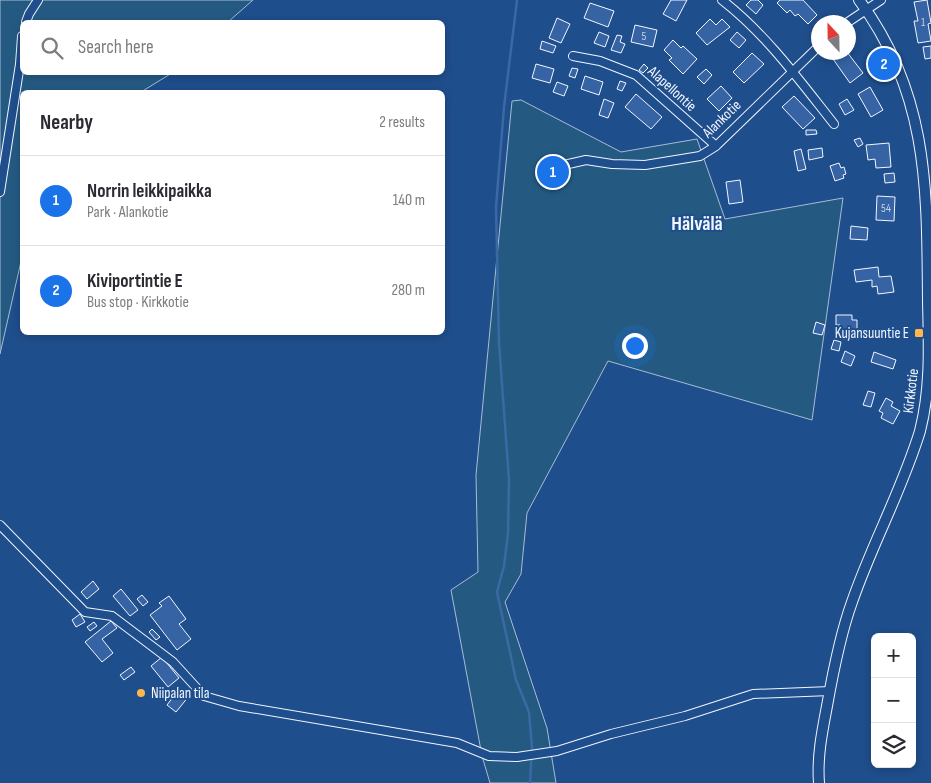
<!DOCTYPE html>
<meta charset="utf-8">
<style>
:root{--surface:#fff;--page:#f7f7f7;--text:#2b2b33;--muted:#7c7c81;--line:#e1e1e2;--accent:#1a73e8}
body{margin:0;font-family:"Sofia Sans Condensed",sans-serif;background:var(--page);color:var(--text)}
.controls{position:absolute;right:15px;bottom:15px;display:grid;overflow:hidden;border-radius:8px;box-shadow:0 2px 8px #0003}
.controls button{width:45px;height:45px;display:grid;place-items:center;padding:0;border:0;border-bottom:1px solid var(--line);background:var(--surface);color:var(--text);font:25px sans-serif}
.compass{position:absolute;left:811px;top:15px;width:45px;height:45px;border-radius:50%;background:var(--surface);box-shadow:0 2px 8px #0003;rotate:338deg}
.you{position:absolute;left:634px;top:345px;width:18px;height:18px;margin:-12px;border:4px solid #fff;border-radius:50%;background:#1a73e8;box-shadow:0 0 0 8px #1a73e833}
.badge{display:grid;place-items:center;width:32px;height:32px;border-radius:50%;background:var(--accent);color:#fff;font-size:16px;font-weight:700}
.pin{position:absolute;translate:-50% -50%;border:2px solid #fff;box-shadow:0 1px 5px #0006}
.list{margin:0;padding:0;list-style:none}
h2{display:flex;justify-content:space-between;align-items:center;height:65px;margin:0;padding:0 20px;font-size:21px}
h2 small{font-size:16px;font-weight:400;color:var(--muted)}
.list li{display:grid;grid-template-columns:32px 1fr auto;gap:15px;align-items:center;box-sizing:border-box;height:90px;padding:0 20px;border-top:1px solid var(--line)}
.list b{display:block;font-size:19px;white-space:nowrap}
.list p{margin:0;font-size:16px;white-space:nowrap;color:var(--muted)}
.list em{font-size:16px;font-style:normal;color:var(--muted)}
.icon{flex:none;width:28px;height:28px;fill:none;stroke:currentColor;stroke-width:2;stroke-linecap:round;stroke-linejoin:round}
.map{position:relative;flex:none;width:931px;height:783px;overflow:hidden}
.search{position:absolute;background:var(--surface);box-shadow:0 2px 8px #0003;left:20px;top:20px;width:425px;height:55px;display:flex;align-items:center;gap:12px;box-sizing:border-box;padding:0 18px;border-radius:8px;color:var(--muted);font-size:19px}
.panel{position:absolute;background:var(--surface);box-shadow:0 2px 8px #0003;left:20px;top:90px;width:425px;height:245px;border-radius:8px}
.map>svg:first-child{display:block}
.green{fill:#245a82;stroke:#a8bbd7}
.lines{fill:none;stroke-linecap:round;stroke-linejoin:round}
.stream{stroke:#3b69a3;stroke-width:2.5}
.building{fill:#3563a3;stroke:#f2f6ff}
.minor-casing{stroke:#f2f6ff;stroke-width:10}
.tertiary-casing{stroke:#f2f6ff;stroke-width:12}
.minor{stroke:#1f4e8c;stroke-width:8}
.tertiary{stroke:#1f4e8c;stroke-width:10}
.poi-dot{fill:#ffb74d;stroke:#1f4e8c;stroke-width:2}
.labels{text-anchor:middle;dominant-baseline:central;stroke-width:4;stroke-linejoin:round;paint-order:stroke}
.number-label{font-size:12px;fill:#c3d1e8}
.street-label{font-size:15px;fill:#f2f6ff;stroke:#1f4e8c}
.poi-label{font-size:15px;fill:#f2f6ff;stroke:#1f4e8c;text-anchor:end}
.district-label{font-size:20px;font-weight:bold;fill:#f2f6ff;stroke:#1f4e8c}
</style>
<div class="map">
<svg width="931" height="783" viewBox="0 0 931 783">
<rect width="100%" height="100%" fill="#1f4e8c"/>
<path class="green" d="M0,0H253L228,22H22V72L172,73L141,92H22V257L0,354Z
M521,100L621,152L697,139L725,219L843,198L812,420L608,361L527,513L521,574L505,602L547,728L556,783H490L482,756L451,590L478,572L476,475L512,101Z"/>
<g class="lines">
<path class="stream" d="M517,0L504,107L496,207L499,343L509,480L508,533L504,566L497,592L516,680L529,712L532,748L530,783"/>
</g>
<path class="building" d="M671,0H687L676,21L663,14Z
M751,0H758L763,5L756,14L746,5Z
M780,0H803L817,15L808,24L798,14L795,16L790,10L787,13L777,3Z
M927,0L931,23L928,24L931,41L918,43L914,21H918L914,2Z
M590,3L614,11L608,27L584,18Z
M557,18L570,24L561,43L549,38Z
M710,19L716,25L722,19L730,27L707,45L696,33Z
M635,25L657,30L653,47L631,42Z
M599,32L609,36L605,47L594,43Z
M737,32L746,40L739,48L730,40Z
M617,35L622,36L620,42L625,44L621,53L611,50Z
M673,40L681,48L683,46L697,59L683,74L669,60L672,58L664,50Z
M542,41L556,46L553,53L540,49Z
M931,46V58L925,59L923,47Z
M842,52H847L863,73L850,83L833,59Z
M752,53L764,64L744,83L733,72Z
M536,64L554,69L550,83L532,78Z
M644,64L648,68L643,73L639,70Z
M572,68L578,69L575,78L569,76Z
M706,69L712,75L704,84L697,77Z
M585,76L603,82L599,95L581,89Z
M620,81L626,83L622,91L617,89Z
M557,82L568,86L564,96L553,92Z
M721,86L732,98L719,111L707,99Z
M870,87L883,110L871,117L858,94Z
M636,94L662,117L651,129L625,107Z
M794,96L815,118L803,129L782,107Z
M604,99L614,103L608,118L599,115Z
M847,99L854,110L845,115L839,104Z
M806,130H816L817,134L806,135Z
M860,138L863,144L858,147L854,140Z
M889,143L891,167L876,168L875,159L868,160L866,145Z
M822,148L823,157L809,160L808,150Z
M801,149L806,169L798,171L794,151Z
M839,163L841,168L844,167L846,174L843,175L844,178L835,181L830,166Z
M894,173L895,182L885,183L884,174Z
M740,180L743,202L729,204L726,182Z
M877,196L895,197L894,221L876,220Z
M851,226L868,228L867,240L850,239Z
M878,267L879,277L891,276L894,292L878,294L877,286L872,287V280L856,282L854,270Z
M836,315H852V320H857V339H840V325H836Z
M816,322L825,325L822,335L813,333Z
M834,340L841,342L839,351L831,349Z
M845,351L855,356L851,366L841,362Z
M874,352L896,360L893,369L871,362Z
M868,391L875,393L871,407L863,405Z
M886,398L893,402L891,406L900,411L893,424L881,418L883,413L879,411Z
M93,581L99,589L87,599L81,592Z
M121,589L138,610L130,616L113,596Z
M142,595L148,602L143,606L137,599Z
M169,596L186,619L179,624L191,639L177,650L150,615L162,606L159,603Z
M80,614L85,622L76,627L72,620Z
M111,621L117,628L102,639L113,653L102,662L85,642Z
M94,622L97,626L90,631L87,627Z
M152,629L160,637L156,640L149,632Z
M162,657L179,678L168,687L151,666Z
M131,667L135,672L124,680L120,675Z
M179,689L189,696L176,712L167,705Z"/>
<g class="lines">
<defs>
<path id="minor" d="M722,0C766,34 800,81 834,124
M26,22L29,14L38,0
M848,22L881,0
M573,56L600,61L636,75L716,146
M564,165L586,160L612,164L645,165L700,156L716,146L818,47
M0,192L20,64L22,36
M0,525L85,612L112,616L173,662L204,696L239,706L457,743L489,756L517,757L557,751L611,734L685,716L753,694L830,691"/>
<path id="tertiary" d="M819,783C817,757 822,732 827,706C833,672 840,635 852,602C872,544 902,490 920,431C931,388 929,345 928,301C927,190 929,94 859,0"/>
</defs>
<use href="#minor" class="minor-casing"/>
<use href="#tertiary" class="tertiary-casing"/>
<use href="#minor" class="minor"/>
<use href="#tertiary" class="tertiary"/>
</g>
<g class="poi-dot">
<rect x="914" y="328" width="10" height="10" rx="2.5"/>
<circle cx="141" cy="693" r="5"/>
</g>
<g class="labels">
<g class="number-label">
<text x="923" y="22">1</text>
<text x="644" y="36">5</text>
<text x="886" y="208">54</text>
</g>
<g class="street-label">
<text transform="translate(672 89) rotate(42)">Alapellontie</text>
<text transform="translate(722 119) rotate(-44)">Alankotie</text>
<text transform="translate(911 391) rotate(-83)">Kirkkotie</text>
</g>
<g class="poi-label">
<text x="909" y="333">Kujansuuntie E</text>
<text x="151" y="693" text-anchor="start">Niipalan tila</text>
</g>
<g class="district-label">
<text x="697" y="224">Hälvälä</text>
</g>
</g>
</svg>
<div class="controls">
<button>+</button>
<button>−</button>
<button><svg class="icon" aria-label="layers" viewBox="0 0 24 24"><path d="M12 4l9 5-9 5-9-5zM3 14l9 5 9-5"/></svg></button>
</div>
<svg class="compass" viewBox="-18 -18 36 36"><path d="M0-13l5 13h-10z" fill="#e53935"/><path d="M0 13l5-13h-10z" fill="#7c7c81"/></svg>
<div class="you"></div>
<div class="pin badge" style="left:553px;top:172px">1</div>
<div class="pin badge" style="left:884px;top:64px">2</div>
<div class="search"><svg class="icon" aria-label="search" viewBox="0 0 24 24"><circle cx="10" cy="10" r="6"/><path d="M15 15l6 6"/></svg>Search here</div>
<section class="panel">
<h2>Nearby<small>2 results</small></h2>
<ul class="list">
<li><span class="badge">1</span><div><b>Norrin leikkipaikka</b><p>Park · Alankotie</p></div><em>140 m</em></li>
<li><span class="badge">2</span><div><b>Kiviportintie E</b><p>Bus stop · Kirkkotie</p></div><em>280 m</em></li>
</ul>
</section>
</div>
